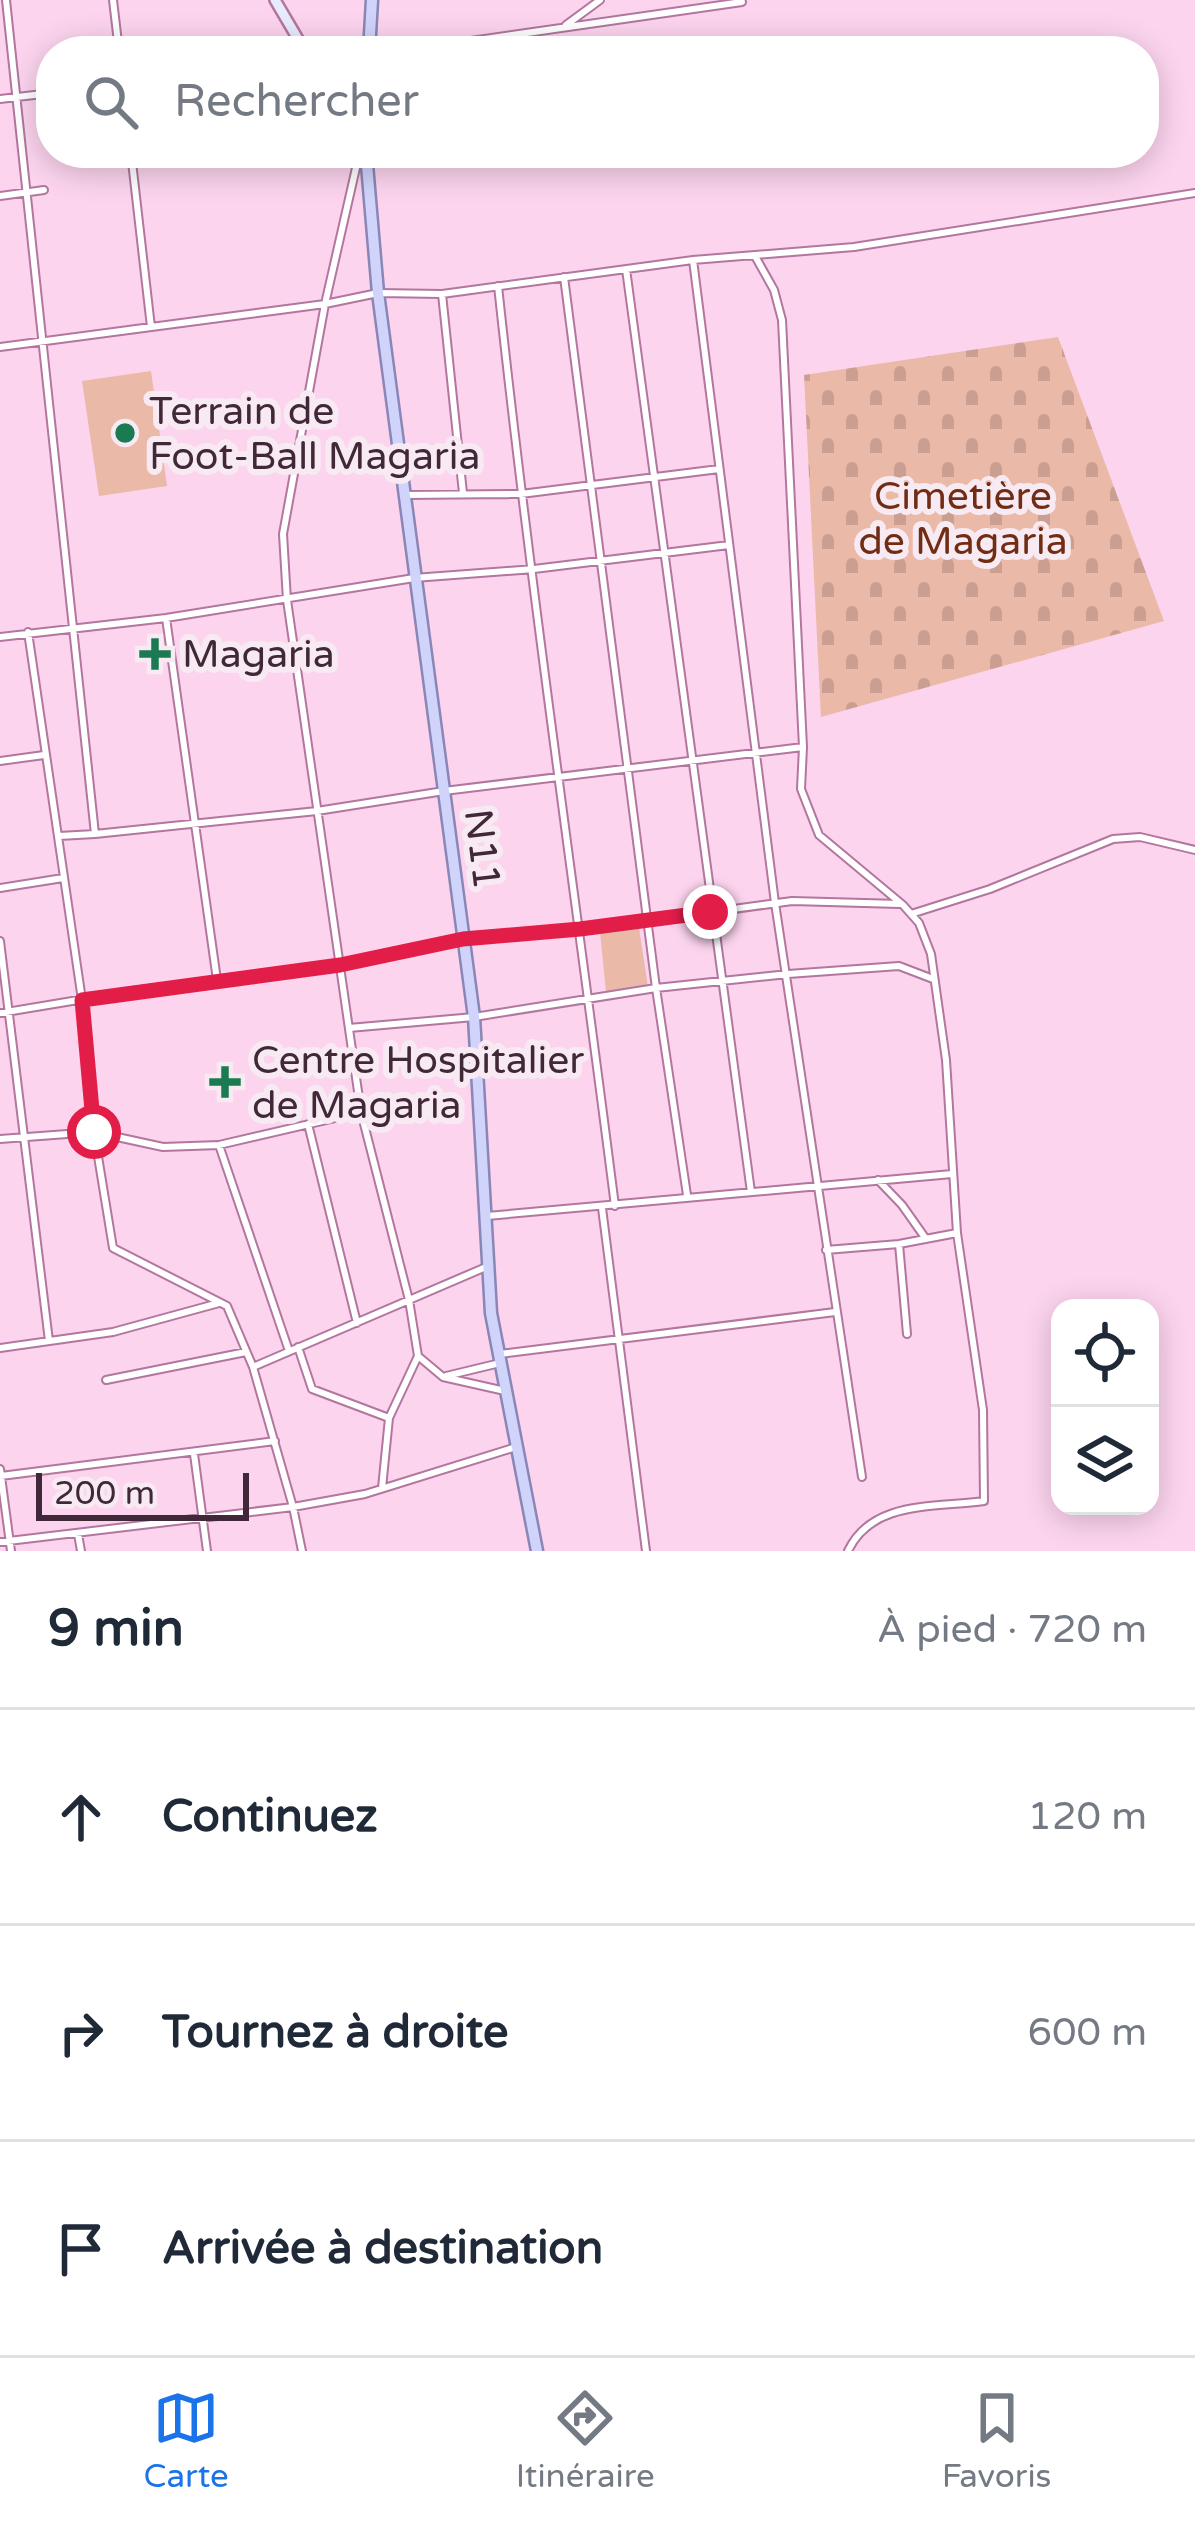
<!DOCTYPE html>
<html lang="fr">
<meta charset="utf-8">
<style>
:root{--surface:#fff;--page:#f6f6f7;--text:#1f2937;--muted:#747a83;--line:#e0e1e3;--accent:#1a73e8}
body{margin:0;font-family:"Varela Round",sans-serif;background:var(--page);color:var(--text)}
.controls{position:absolute;right:36px;bottom:36px;display:grid;overflow:hidden;border-radius:24px;box-shadow:0 6px 30px #0003}
.controls button{width:108px;height:108px;display:grid;place-items:center;padding:0;border:0;border-bottom:3px solid var(--line);background:var(--surface);color:var(--text);font:60px sans-serif}
.scale{position:absolute;left:36px;bottom:30px;width:213px;box-sizing:border-box;padding-left:12px;border:6px solid #412839;border-top:0;font-size:33px;line-height:42px;white-space:nowrap;color:#412839;-webkit-text-stroke:9px #f8eaf3;paint-order:stroke}
.stop{position:absolute;width:36px;height:36px;margin:-27px;border:9px solid #e11d48;border-radius:50%;background:#fff}
.stop.end{background:#e11d48;border-color:#fff;box-shadow:0 3px 12px #0008}
.list{margin:0;padding:0;list-style:none}
h2{display:flex;justify-content:space-between;align-items:center;height:156px;margin:0;padding:0 48px;font-size:51px}
h2 small{font-size:39px;font-weight:400;color:var(--muted)}
.list li{display:grid;grid-template-columns:78px 1fr auto;gap:36px;align-items:center;box-sizing:border-box;height:216px;padding:0 48px;border-top:3px solid var(--line)}
.list b{display:block;font-size:45px;white-space:nowrap}
.list em{font-size:39px;font-style:normal;color:var(--muted)}
.icon{flex:none;width:66px;height:66px;fill:none;stroke:currentColor;stroke-width:2;stroke-linecap:round;stroke-linejoin:round}
.map{position:relative;flex:none;width:1195px;height:1551px;overflow:hidden}
.search{position:absolute;background:var(--surface);box-shadow:0 6px 30px #0003;left:36px;right:36px;top:36px;height:132px;display:flex;align-items:center;gap:30px;box-sizing:border-box;padding:0 42px;border-radius:48px;color:var(--muted);font-size:45px}
.sheet{height:804px;background:var(--surface)}
nav{display:flex;justify-content:space-around;align-items:center;box-sizing:border-box;height:168px;border-top:3px solid var(--line);background:var(--surface);font-size:33px;color:var(--muted)}
nav a{display:grid;justify-items:center;gap:6px}
nav .on{color:var(--accent)}
.map>svg:first-child{display:block}
.cemetery{fill:url(#cemetery-stones)}
.pitch{fill:#eab9a8}
.lines{fill:none;stroke-linecap:round;stroke-linejoin:round}
.minor-casing{stroke:#b2769f;stroke-width:10}
.secondary-casing{stroke:#b2769f;stroke-width:14}
.primary-casing{stroke:#8a86b5;stroke-width:15}
.minor{stroke:#fff;stroke-width:6}
.secondary{stroke:#e8eafd;stroke-width:9}
.primary{stroke:#d0d4fb;stroke-width:10}
.route{stroke:#e11d48;stroke-width:15}
.poi-dot{fill:#1a7a51;stroke:#f8eaf3;stroke-width:4.5}
.labels{text-anchor:middle;dominant-baseline:central;stroke-width:12;stroke-linejoin:round;paint-order:stroke}
.poi-label{font-size:39px;fill:#412839;stroke:#f8eaf3;text-anchor:start}
.park-label{font-size:39px;fill:#702d14;stroke:#f8eaf3}
.street-label{font-size:39px;fill:#412839;stroke:#f8eaf3}
</style>
<div class="map">
<svg width="1195" height="1551" viewBox="0 0 1195 1551">
<defs>
<pattern id="cemetery-stones" width="16" height="16" patternUnits="userSpaceOnUse" patternTransform="scale(3)"><rect width="16" height="16" fill="#eab9a8"/><path d="M2 7V4a2 2 0 0 1 4 0v3zM10 15v-3a2 2 0 0 1 4 0v3z" fill="#ca9f91"/></pattern>
</defs>
<rect width="100%" height="100%" fill="#fcd4ee"/>
<path class="cemetery" d="M1058,337L1164,621L821,717L804,375Z"/>
<path class="pitch" d="M151,371L167,486L99,496L82,381Z
M639,928L648,987L606,992L600,932Z"/>
<g class="lines">
<defs>
<path id="minor" d="M6,0L95,834L317,811L444,791L803,747
M113,0L119,51
M566,25L600,0
M401,51L742,2
M0,99L51,93
M131,153L151,327
M358,159L325,304L283,534L287,600L361,1112L409,1300L418,1356L443,1377L505,1391
M0,196L44,190
M755,256L774,290L782,320L803,747L801,789L819,835L903,905L919,923L931,954L946,1060L957,1233L983,1410L984,1501C934,1508 872,1500 848,1551
M693,260L775,903L862,1477
M626,269L751,1192
M564,277L656,988L687,1195
M498,286C531,593 576,899 615,1206
M442,294L463,493
M0,347L325,304L378,293L442,294L693,260L854,247L1195,193
M406,495L521,494L719,469
M166,618L217,980
M0,637L166,618L414,578L534,569L729,545
M0,761L44,755
M59,836L95,834
M0,888L63,878
M911,914L990,889L1113,839L1140,837L1195,850
M0,941L49,1341
M0,1013L132,991L340,965L463,939L580,930L792,901L900,904
M349,1028L474,1017L656,988L788,974L899,966L933,979
M308,1124L357,1323
M0,1139L94,1132L82,1000L28,632
M219,1145L289,1351
M878,1180L902,1205L926,1239
M602,1208L646,1551
M487,1216L952,1174
M899,1244L907,1334
M826,1250L899,1244L957,1233
M298,1347L312,1389L389,1418L382,1488
M0,1348L113,1332L219,1303
M500,1354L835,1312
M253,1367L227,1306L113,1248L94,1132L163,1147L219,1145L361,1112
M446,1376L500,1363
M106,1380L246,1352
M389,1418L418,1356
M194,1454L207,1551
M0,1469L11,1551
M1,1476L275,1441
M78,1534L81,1551
M0,1542L293,1507L365,1494L516,1447
M302,1551L293,1507L253,1367L486,1267"/>
<path id="secondary" d="M275,0L305,51"/>
<path id="primary" d="M369,51L372,0
M366,153L378,293L474,1017L491,1313L537,1551"/>
</defs>
<use href="#minor" class="minor-casing"/>
<use href="#secondary" class="secondary-casing"/>
<use href="#primary" class="primary-casing"/>
<use href="#minor" class="minor"/>
<use href="#secondary" class="secondary"/>
<use href="#primary" class="primary"/>
</g>
<g class="lines">
<path class="route" d="M94,1132L82,1000L340,965L463,939L580,929L710,912"/>
</g>
<g class="poi-dot">
<circle cx="125" cy="433" r="12"/>
<path d="M149 636h12v12h12v12h-12v12h-12v-12h-12v-12h12z"/>
<path d="M219 1064h12v12h12v12h-12v12h-12v-12h-12v-12h12z"/>
</g>
<g class="labels">
<g class="poi-label">
<text x="149" y="411">Terrain de<tspan x="149" dy="45">Foot-Ball Magaria</tspan></text>
<text x="182" y="654">Magaria</text>
<text x="252" y="1060">Centre Hospitalier<tspan x="252" dy="45">de Magaria</tspan></text>
</g>
<g class="park-label">
<text x="963" y="496">Cimetière<tspan x="963" dy="45">de Magaria</tspan></text>
</g>
<g class="street-label">
<text transform="translate(482 849) rotate(83)">N11</text>
</g>
</g>
</svg>
<div class="controls">
<button><svg class="icon" aria-label="locate" viewBox="0 0 24 24"><circle cx="12" cy="12" r="6"/><path d="M12 2v4M12 18v4M2 12h4M18 12h4"/></svg></button>
<button><svg class="icon" aria-label="layers" viewBox="0 0 24 24"><path d="M12 4l9 5-9 5-9-5zM3 14l9 5 9-5"/></svg></button>
</div>
<div class="scale">200 m</div>
<div class="stop" style="left:94px;top:1132px"></div>
<div class="stop end" style="left:710px;top:912px"></div>
<div class="search"><svg class="icon" aria-label="search" viewBox="0 0 24 24"><circle cx="10" cy="10" r="6"/><path d="M15 15l6 6"/></svg>Rechercher</div>
</div>
<section class="sheet">
<h2>9 min<small>À pied · 720 m</small></h2>
<ul class="list">
<li><svg class="icon" aria-label="ahead" viewBox="0 0 24 24"><path d="M12 20V5M6 11l6-6 6 6"/></svg><div><b>Continuez</b></div><em>120 m</em></li>
<li><svg class="icon" aria-label="right" viewBox="0 0 24 24"><path d="M7 20v-9h11M14 6l5 5-5 5"/></svg><div><b>Tournez à droite</b></div><em>600 m</em></li>
<li><svg class="icon" aria-label="arrive" viewBox="0 0 24 24"><path d="M6 21V4h12l-3 4 3 4H6"/></svg><div><b>Arrivée à destination</b></div></li>
</ul>
</section>
<nav>
<a class="on"><svg class="icon" aria-label="map" viewBox="0 0 24 24"><path d="M3 6l6-2 6 2 6-2v14l-6 2-6-2-6 2zM9 4v14M15 6v14"/></svg>Carte</a>
<a><svg class="icon" aria-label="directions" viewBox="0 0 24 24"><path d="M12 3l9 9-9 9-9-9zM9 14v-3h6M13 9l2 2-2 2"/></svg>Itinéraire</a>
<a><svg class="icon" aria-label="saved" viewBox="0 0 24 24"><path d="M7 4h10v16l-5-4-5 4z"/></svg>Favoris</a>
</nav>
